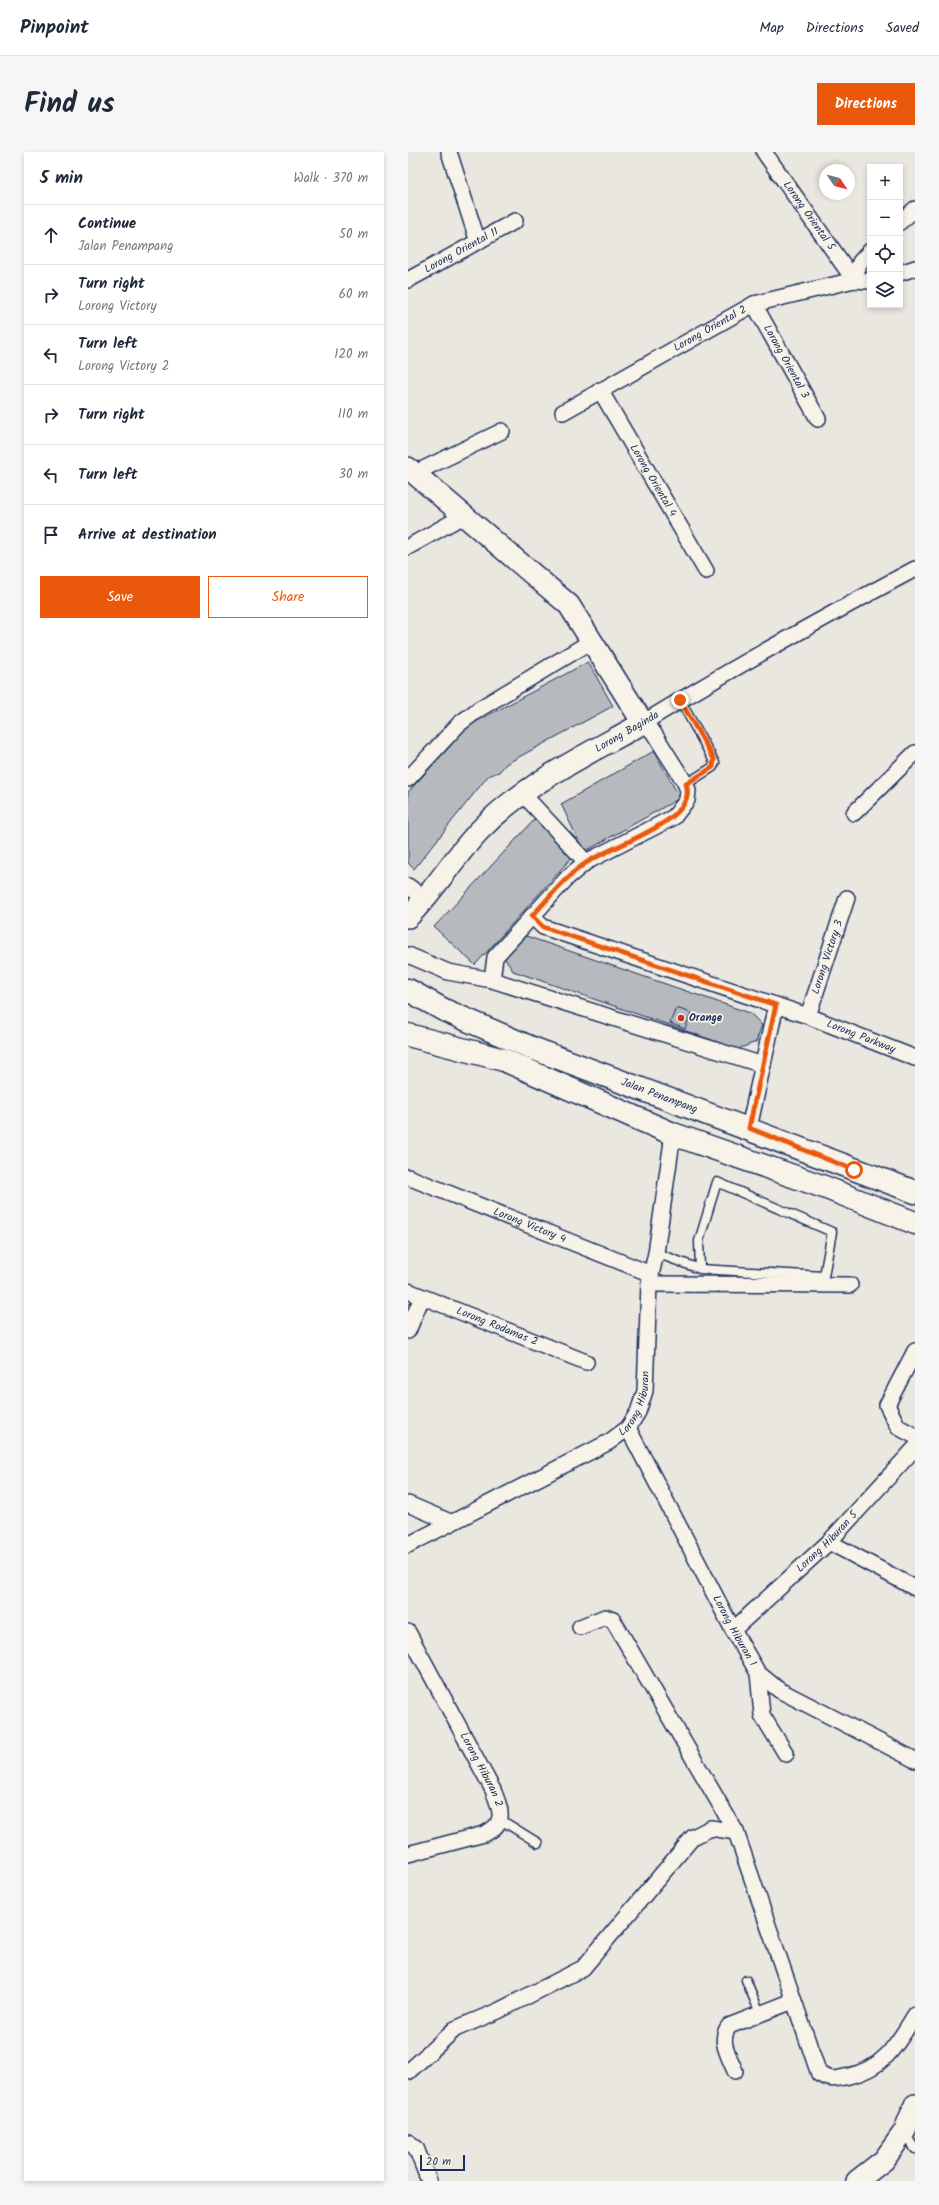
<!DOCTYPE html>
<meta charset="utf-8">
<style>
:root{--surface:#fff;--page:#f6f6f7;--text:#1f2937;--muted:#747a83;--line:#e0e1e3;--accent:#ea580c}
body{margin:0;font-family:Kalam,sans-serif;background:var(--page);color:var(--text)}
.controls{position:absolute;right:12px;top:12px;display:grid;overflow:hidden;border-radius:0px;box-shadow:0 2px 6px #0003}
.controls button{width:36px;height:36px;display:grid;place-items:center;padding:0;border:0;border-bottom:1px solid var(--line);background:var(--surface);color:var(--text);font:20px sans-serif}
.compass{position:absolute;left:411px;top:12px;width:36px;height:36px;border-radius:50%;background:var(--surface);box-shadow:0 2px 6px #0003;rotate:125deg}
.scale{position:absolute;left:12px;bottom:10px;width:45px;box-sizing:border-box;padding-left:4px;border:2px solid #1b2f5e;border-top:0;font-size:11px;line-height:14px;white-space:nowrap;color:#1b2f5e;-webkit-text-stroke:3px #f7f3e8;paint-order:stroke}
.stop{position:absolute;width:12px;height:12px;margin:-9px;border:3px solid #ea580c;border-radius:50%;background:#fff}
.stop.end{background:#ea580c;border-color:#fff;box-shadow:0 1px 4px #0008}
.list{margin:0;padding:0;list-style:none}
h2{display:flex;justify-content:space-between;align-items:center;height:52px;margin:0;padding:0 16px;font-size:17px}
h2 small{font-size:13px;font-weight:400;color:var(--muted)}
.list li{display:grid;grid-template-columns:26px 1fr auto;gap:12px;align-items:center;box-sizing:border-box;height:60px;padding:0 16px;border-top:1px solid var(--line)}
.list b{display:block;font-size:15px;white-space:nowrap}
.list p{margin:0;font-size:13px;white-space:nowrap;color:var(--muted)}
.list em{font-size:13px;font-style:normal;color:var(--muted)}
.actions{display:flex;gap:8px;padding:12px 16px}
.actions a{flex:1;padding:9px 0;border:1px solid var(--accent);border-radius:0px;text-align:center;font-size:14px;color:var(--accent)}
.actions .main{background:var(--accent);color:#fff}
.icon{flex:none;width:22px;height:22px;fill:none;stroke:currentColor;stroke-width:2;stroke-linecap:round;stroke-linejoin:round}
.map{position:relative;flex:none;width:507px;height:2029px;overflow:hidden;border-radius:0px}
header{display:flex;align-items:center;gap:24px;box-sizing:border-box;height:56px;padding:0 20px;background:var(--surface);border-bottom:1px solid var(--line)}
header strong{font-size:19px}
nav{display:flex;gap:22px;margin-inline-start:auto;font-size:14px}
.intro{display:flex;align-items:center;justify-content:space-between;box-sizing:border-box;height:96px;padding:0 24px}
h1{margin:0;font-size:28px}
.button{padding:10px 18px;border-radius:0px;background:var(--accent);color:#fff;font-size:14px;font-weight:700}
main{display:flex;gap:24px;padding:0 24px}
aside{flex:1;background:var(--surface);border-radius:0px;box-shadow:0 2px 6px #0003}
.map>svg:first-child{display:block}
.building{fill:#b6babf;stroke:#1b2f5e}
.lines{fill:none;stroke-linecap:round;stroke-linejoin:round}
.lane-casing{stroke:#1b2f5e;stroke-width:11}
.street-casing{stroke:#1b2f5e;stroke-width:18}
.secondary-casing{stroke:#1b2f5e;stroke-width:24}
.primary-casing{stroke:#1b2f5e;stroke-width:25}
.lane{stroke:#f7f3e8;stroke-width:8}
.street{stroke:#f7f3e8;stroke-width:15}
.secondary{stroke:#f7f3e8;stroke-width:21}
.primary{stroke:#f7f3e8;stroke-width:22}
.route{stroke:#ea580c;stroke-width:5}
.poi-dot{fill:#c8321e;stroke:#f7f3e8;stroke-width:1.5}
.labels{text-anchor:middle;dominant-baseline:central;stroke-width:3.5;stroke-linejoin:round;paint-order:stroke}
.street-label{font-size:11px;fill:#1b2f5e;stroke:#f7f3e8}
.poi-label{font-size:11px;font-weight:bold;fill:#1b2f5e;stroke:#f7f3e8;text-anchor:start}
</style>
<header>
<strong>Pinpoint</strong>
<nav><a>Map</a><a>Directions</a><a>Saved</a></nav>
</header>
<div class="intro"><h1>Find us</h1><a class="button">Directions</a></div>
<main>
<aside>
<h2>5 min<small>Walk · 370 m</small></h2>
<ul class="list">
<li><svg class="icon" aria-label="ahead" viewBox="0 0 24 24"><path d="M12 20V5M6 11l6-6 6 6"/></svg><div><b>Continue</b><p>Jalan Penampang</p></div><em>50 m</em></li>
<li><svg class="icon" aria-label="right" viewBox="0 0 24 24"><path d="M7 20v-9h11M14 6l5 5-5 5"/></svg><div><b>Turn right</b><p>Lorong Victory</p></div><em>60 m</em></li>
<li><svg class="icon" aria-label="left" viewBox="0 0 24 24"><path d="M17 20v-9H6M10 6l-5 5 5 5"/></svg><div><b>Turn left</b><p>Lorong Victory 2</p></div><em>120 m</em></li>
<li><svg class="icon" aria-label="right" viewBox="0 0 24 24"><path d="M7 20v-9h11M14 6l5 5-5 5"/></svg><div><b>Turn right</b></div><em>110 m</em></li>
<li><svg class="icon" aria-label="left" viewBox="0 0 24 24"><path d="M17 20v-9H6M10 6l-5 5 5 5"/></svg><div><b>Turn left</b></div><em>30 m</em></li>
<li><svg class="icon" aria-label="arrive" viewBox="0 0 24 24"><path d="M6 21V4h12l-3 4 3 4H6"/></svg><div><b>Arrive at destination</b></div></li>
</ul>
<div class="actions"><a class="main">Save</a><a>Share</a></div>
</aside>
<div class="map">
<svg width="507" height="2029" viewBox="0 0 507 2029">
<rect width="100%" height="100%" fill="#eae7e0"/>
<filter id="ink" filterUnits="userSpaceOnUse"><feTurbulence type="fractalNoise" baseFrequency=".025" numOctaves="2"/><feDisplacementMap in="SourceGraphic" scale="8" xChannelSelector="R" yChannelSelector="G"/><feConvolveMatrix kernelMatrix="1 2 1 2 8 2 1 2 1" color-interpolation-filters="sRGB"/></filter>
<g filter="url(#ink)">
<path class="building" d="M180,510L205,554L98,612L91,620L80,624L6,717L0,711V640L45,591L50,583L62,573Z
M246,599L272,646L176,700L153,652Z
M128,666L165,704L67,813L26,775Z
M118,784L342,861L354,873L348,890L330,897L105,819L97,807L102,796Z
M268,856L283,861L277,877L262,871Z"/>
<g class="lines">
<defs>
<path id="lane" d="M272,548L307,611L305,615L278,632
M309,1030L424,1080L416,1124L292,1117L291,1089Z
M248,1101L292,1117
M93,1668L130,1691
M338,1828L352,1861
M497,1981L507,1997"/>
<g id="street">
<path d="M41,0L70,90"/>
<path id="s1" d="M356,0L446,128"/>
<path d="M492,70L507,57"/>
<path d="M492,121L507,116"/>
<path id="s2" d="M0,128L107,69"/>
<path d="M446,128L452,110L462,99"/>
<path id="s3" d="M346,152L410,267"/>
<path id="s4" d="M192,238L298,419"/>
<path id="s5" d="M155,260L346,152L446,128L462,129"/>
<path d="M7,321L94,279"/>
<path d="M0,395L57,363"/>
<path d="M0,627L51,572L71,557L184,489"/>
<path d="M114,641L178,710"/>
<path d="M446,661L507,601"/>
<path d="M0,734L16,746"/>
<path id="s6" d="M124,764L135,775L400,864L507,906"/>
<path d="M0,803L40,820L84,828L355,913"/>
<path d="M84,828L87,805L160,725L178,710L266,665L279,648L280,638L276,629L245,580L235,571C324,516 415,466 507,417"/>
<path id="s7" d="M400,864L439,746"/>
<path d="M341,976L368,853"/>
<path id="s8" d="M0,1025L243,1122"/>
<path d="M241,1132L442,1133"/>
<path id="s9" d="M0,1139L178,1210"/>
<path d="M0,1179L14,1145"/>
<path d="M507,1199L479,1253L490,1275L507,1284"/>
<path id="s10" d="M220,1276L325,1478L350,1521L371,1538L507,1608"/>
<path d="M0,1352L42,1370"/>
<path d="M421,1390L507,1436"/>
<path id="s11" d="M0,1393L201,1290L220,1276L230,1260L237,1239L241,1132L248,1101L265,982"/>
<path d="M172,1475L197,1465L205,1468L328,1680L411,1922C424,1929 427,1927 441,1924C477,1916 489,1892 507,1863"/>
<path id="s12" d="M325,1478L421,1390L507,1296"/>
<path id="s13" d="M0,1480L85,1638C93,1658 99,1672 76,1682L0,1702"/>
<path d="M350,1521L354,1563L378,1602"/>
<path d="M327,1919C321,1904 310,1888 321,1874L385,1849"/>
<path d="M0,1920L47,1877L90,1859L175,1816L285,1685L303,1676L328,1680"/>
<path d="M0,1990L8,1996L21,2029"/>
</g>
<path id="secondary" d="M0,316L161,453L235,571C179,603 117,631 72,678C46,705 27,738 0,765
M449,2029L476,2008L496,1980L507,1953"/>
<g id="primary">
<path id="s14" d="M0,838L36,858L124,896L507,1040"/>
<path d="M0,883L96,908L265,982L416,1035L507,1071"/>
</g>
</defs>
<use href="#lane" class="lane-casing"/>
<use href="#street" class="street-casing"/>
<use href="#secondary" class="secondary-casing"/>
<use href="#primary" class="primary-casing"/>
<use href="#lane" class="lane"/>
<use href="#street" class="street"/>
<use href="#secondary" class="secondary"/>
<use href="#primary" class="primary"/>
</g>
</g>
<g class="lines" filter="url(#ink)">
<path class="route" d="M272,548L306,607L305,615L278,632C292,669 202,694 178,711C157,725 141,746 124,764L135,775L368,853L341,976L446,1018"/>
</g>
<circle class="poi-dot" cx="273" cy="866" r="4"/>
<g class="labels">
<g class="street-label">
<text stroke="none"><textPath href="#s1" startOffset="78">Lorong Oriental 5</textPath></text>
<text stroke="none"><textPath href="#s2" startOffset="61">Lorong Oriental 11</textPath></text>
<text stroke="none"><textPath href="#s5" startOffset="169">Lorong Oriental 2</textPath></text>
<text stroke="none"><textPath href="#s3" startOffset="66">Lorong Oriental 3</textPath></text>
<text stroke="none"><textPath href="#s4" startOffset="105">Lorong Oriental 4</textPath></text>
<text transform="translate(219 580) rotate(-30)">Lorong Baginda</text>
<text stroke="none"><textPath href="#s7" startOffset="62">Lorong Victory 3</textPath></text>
<text stroke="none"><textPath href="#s6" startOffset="352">Lorong Parkway</textPath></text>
<text stroke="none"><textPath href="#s14" startOffset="273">Jalan Penampang</textPath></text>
<text stroke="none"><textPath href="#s8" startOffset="131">Lorong Victory 4</textPath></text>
<text stroke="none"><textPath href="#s9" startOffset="96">Lorong Rodamas 2</textPath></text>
<text stroke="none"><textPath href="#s11" startOffset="275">Lorong Hiburan</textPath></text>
<text stroke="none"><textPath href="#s12" startOffset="129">Lorong Hiburan 5</textPath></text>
<text stroke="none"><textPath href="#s10" startOffset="229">Lorong Hiburan 1</textPath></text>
<text stroke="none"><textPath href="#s13" startOffset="156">Lorong Hiburan 2</textPath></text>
</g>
<g class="poi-label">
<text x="281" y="866">Orange</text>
</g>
</g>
</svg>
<div class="controls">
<button>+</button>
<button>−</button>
<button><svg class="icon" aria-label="locate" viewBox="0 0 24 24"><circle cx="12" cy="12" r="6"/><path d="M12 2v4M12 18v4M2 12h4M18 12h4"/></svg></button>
<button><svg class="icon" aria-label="layers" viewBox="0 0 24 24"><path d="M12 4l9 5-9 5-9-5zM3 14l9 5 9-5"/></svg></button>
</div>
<svg class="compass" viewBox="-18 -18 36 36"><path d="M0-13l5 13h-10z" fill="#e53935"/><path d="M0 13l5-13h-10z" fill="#747a83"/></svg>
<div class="scale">20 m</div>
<div class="stop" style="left:446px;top:1018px"></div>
<div class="stop end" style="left:272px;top:548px"></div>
</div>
</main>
